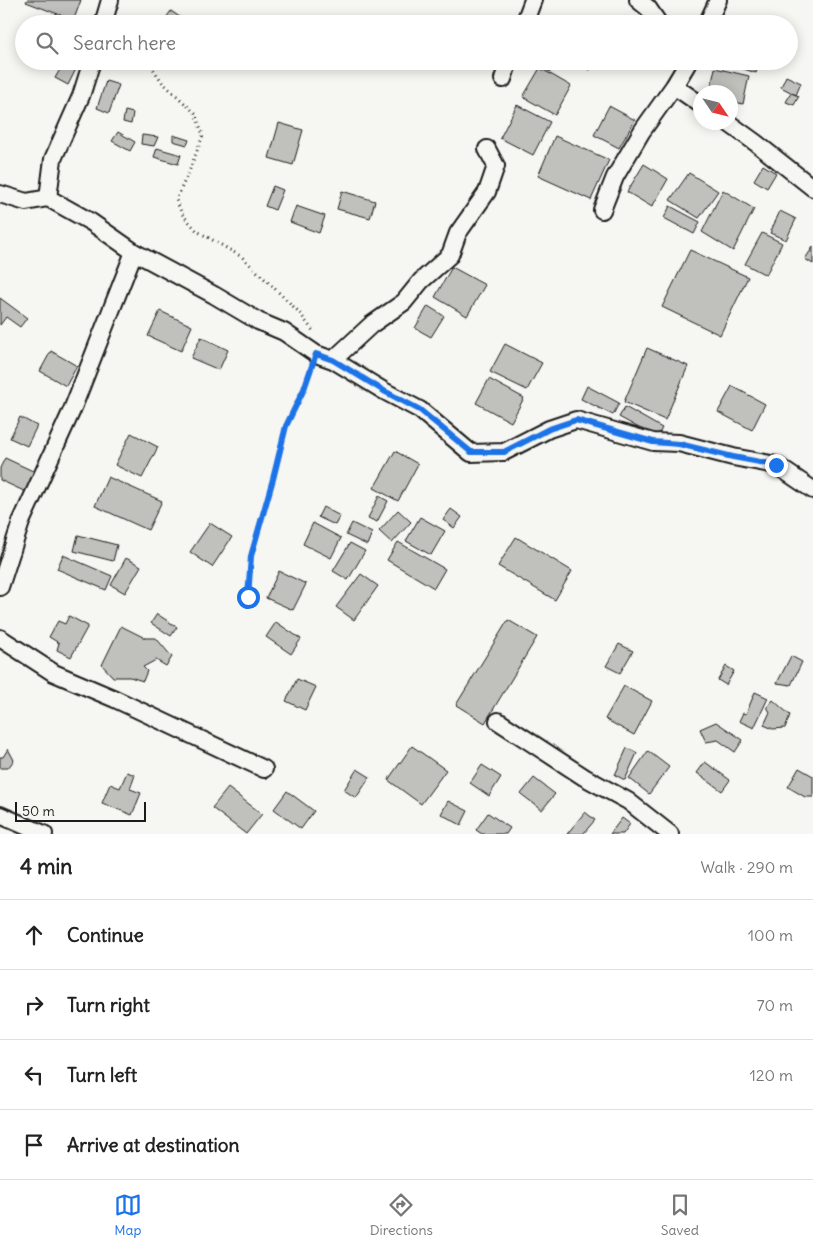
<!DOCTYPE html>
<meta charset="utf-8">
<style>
:root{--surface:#fff;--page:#f2f2f2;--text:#222;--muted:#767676;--line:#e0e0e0;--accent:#1a73e8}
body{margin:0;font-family:Delius,sans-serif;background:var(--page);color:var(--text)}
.compass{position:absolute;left:693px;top:85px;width:45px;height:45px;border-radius:50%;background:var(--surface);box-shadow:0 2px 12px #0003;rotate:125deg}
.scale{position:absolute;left:15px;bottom:12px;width:131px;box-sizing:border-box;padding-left:5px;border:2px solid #1c1c1c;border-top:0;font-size:14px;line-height:18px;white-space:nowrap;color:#1c1c1c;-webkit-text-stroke:4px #f6f6f2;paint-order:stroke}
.stop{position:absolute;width:15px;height:15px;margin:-11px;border:4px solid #1a73e8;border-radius:50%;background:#fff}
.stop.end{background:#1a73e8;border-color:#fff;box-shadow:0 1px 5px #0008}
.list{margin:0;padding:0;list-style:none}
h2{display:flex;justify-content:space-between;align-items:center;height:65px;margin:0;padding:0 20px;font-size:21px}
h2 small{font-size:16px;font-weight:400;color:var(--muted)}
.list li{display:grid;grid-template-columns:32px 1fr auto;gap:15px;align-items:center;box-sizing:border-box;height:70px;padding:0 20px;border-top:1px solid var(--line)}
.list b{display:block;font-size:19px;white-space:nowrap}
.list em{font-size:16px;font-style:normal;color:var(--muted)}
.icon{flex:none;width:28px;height:28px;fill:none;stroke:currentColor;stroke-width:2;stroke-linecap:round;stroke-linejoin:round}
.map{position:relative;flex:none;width:813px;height:834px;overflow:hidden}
.search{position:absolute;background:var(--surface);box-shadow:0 2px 12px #0003;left:15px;right:15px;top:15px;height:55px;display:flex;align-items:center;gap:12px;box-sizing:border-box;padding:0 18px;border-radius:28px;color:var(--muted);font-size:19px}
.sheet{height:345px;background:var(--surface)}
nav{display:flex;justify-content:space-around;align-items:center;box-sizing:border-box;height:70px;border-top:1px solid var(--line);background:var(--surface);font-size:14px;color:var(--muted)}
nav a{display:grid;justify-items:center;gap:2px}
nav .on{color:var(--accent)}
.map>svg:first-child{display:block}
.building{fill:#c0c0bd;stroke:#1c1c1c}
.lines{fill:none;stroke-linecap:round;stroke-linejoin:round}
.minor-casing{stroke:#1c1c1c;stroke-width:20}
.path{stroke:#1c1c1c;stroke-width:3;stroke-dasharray:1 4;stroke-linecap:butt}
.minor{stroke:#f6f6f2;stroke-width:16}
.route{stroke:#1a73e8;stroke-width:6}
</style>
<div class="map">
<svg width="813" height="834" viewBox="0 0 813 834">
<rect width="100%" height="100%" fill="#f6f6f2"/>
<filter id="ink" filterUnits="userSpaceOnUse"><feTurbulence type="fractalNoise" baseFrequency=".02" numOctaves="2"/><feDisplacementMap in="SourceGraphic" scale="10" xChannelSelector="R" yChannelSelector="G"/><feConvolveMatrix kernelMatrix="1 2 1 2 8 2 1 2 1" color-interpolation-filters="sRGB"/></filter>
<g filter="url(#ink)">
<path class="building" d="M27,0H81L74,19H71L26,2Z
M171,11L187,22L186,24H166L163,22Z
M65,61L77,67L68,85L55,78Z
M530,61H557L550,72Z
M580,61H595L590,70L578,64Z
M720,61H759L756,73Z
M540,68L571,86L555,115L523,97Z
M715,68L749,76L743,104L730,101V92H710Z
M786,76L801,83L796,95L781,87Z
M106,81L119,85L109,113L97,108Z
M791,93L799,96L794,105L786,102Z
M517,105L550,122L533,155L500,138Z
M609,106L635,120L619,148L594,135Z
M125,111L133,113L131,124L123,122Z
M279,123L303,130L293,165L269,158Z
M118,132L135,142L130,151L112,141Z
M142,135L158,137L154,146L141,144Z
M173,135L189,140L187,145L173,141Z
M555,136L609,160L591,200L538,176Z
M157,148L181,155L178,164L154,157Z
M644,164L668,179L652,207L627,192Z
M763,165L776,173L767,188L754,180Z
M689,173L718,191L699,218L670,200Z
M273,186L283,190L275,210L265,206Z
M723,190L754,209L733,251L702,232Z
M342,191L375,201L370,218L337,209Z
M296,206L325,216L319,233L290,222Z
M670,206L700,222L694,234L664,218Z
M780,211L796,219L786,240L770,233Z
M762,233L782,243L766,275L745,264Z
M813,247V264L805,259Z
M690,250L748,277L720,335L662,307Z
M452,267L485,285L467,316L435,297Z
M0,298L27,318L20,327L6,317L0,325Z
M428,306L444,316L431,337L415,328Z
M160,311L192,326L181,351L148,336Z
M201,337L228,350L219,370L191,358Z
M505,344L542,363L527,390L490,372Z
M647,348L688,366L665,420L624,402Z
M51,351L77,366L66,386L40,371Z
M489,379L524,398L511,422L476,403Z
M587,386L619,403L613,415L581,399Z
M732,386L765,404L752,430L718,412Z
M625,407L662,428L657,438L619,417Z
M20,417L37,426L27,446L10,438Z
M131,433L158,447L142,478L115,465Z
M395,451L418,464L398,501L374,488Z
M5,458L35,472L26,492L0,480V468Z
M108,477L162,501L148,530L95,506Z
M379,496L388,501L377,522L368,518Z
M323,507L340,516L335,525L318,517Z
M451,509L462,517L454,528L443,520Z
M398,510L411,522L392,543L379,531Z
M420,517L445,531L431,555L406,541Z
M210,523L232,537L212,567L190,552Z
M313,523L341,538L331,558L303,544Z
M352,523L372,533L367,545L346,535Z
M78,535L117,545L113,561L74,551Z
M516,537L572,571L555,600L498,566Z
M398,542L445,569L434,588L387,560Z
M350,543L365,551L348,580L333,571Z
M63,555L112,576L106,590L57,569Z
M126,558L141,566L125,593L111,585Z
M279,571L306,584L293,610L266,598Z
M361,574L378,586L354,620L336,607Z
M157,614L177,627L171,636L151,623Z
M69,616L88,626L71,657L57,650L59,643L49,637L58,621L65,624Z
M508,620L537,637L485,723L456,705Z
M276,622L301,639L291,654L266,637Z
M121,626L145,638H156L172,657L166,666L156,660L143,667L147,671L143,681L130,677H113L102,665Z
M619,644L633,651L620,673L606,666Z
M791,656L802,662L791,685L777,683Z
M726,666L734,671L726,685L718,680Z
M297,679L316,687L305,710L286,701Z
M624,686L652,701L634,735L605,719Z
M755,692L768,698L754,728L739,721L743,713L746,714Z
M773,700L790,715L785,728L773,729L764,725L770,712L767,707Z
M716,722L743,740L735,752L718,740L706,742L700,729Z
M412,746L446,770L421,804L388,780Z
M627,748L637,753L625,780L615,775Z
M8,749L14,760L8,768H0V757H3Z
M648,751L669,767L649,794L629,778Z
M705,762L730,780L722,791L697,773Z
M482,765L501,777L489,796L470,783Z
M799,768L813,776V797H805L788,787Z
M357,769L370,777L356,798L344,790Z
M127,772L135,775L130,789L141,793L132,815L102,803L110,784L120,788Z
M534,778L555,794L542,810L521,794Z
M228,788L262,814L246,834L212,808Z
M287,791L314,811L301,829L274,809Z
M448,801L468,811L461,825L441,814Z
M585,812L595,820L583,834H567Z
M488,813L510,828L506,834H482L476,830Z
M622,818L630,824L623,834H610Z"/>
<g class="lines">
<defs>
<path id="minor" d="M638,0L648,8L659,24
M103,24L110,0
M524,24L533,0
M707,24L718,0
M503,79L509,61
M674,86L689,61
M727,122L756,143L813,188
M0,194L26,202L48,198
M602,210L615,177L642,131L674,86L700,104
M134,252L214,295L258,321L284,332L316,354L333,360L384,391L420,410L471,453L504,452L549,429L576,420L653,442L679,443L733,457L776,465L813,490
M333,360L371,325L404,302L421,281L450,255L458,233L487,192L496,166L487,149
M0,587L21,522L72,410L134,252L91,222L48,198L53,159L81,96L92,61
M0,638L54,673L115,699L264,769
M498,721L584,777L628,801L670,834
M0,815L44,834"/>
</defs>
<use href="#minor" class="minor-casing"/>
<path class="path" d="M148,61L162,82L195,113L203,135L190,169L176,200L182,214L197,231L242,257L299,312L313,331
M248,597L251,556L273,479L286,426L304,389L311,369"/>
<use href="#minor" class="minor"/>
</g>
</g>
<g class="lines" filter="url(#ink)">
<path class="route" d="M248,597L251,556L273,479L286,426L304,389L316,354L333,360L384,391L420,410L471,452H504L549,429L576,420L653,442L679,444L733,457L776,465"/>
</g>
</svg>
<svg class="compass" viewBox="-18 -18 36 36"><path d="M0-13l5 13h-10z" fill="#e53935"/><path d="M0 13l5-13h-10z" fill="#767676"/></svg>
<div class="scale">50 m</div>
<div class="stop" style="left:248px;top:597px"></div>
<div class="stop end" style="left:776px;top:465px"></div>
<div class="search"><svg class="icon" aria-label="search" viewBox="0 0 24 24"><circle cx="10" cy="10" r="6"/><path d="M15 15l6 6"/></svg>Search here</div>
</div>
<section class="sheet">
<h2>4 min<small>Walk · 290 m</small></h2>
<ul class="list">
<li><svg class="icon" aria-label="ahead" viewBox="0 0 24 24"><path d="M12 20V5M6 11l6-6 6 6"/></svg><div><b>Continue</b></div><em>100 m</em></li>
<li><svg class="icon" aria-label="right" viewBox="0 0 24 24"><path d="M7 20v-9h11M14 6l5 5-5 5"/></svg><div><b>Turn right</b></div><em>70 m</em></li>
<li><svg class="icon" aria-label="left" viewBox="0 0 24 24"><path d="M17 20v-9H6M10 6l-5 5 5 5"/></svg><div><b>Turn left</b></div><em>120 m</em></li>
<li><svg class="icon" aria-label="arrive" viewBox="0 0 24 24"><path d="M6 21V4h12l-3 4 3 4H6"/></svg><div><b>Arrive at destination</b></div></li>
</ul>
</section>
<nav>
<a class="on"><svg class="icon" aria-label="map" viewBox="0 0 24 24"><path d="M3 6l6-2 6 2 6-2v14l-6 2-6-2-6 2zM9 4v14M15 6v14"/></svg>Map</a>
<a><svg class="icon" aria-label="directions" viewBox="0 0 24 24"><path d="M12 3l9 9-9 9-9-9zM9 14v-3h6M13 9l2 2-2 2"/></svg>Directions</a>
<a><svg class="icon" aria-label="saved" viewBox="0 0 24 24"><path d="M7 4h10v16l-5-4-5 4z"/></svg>Saved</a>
</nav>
